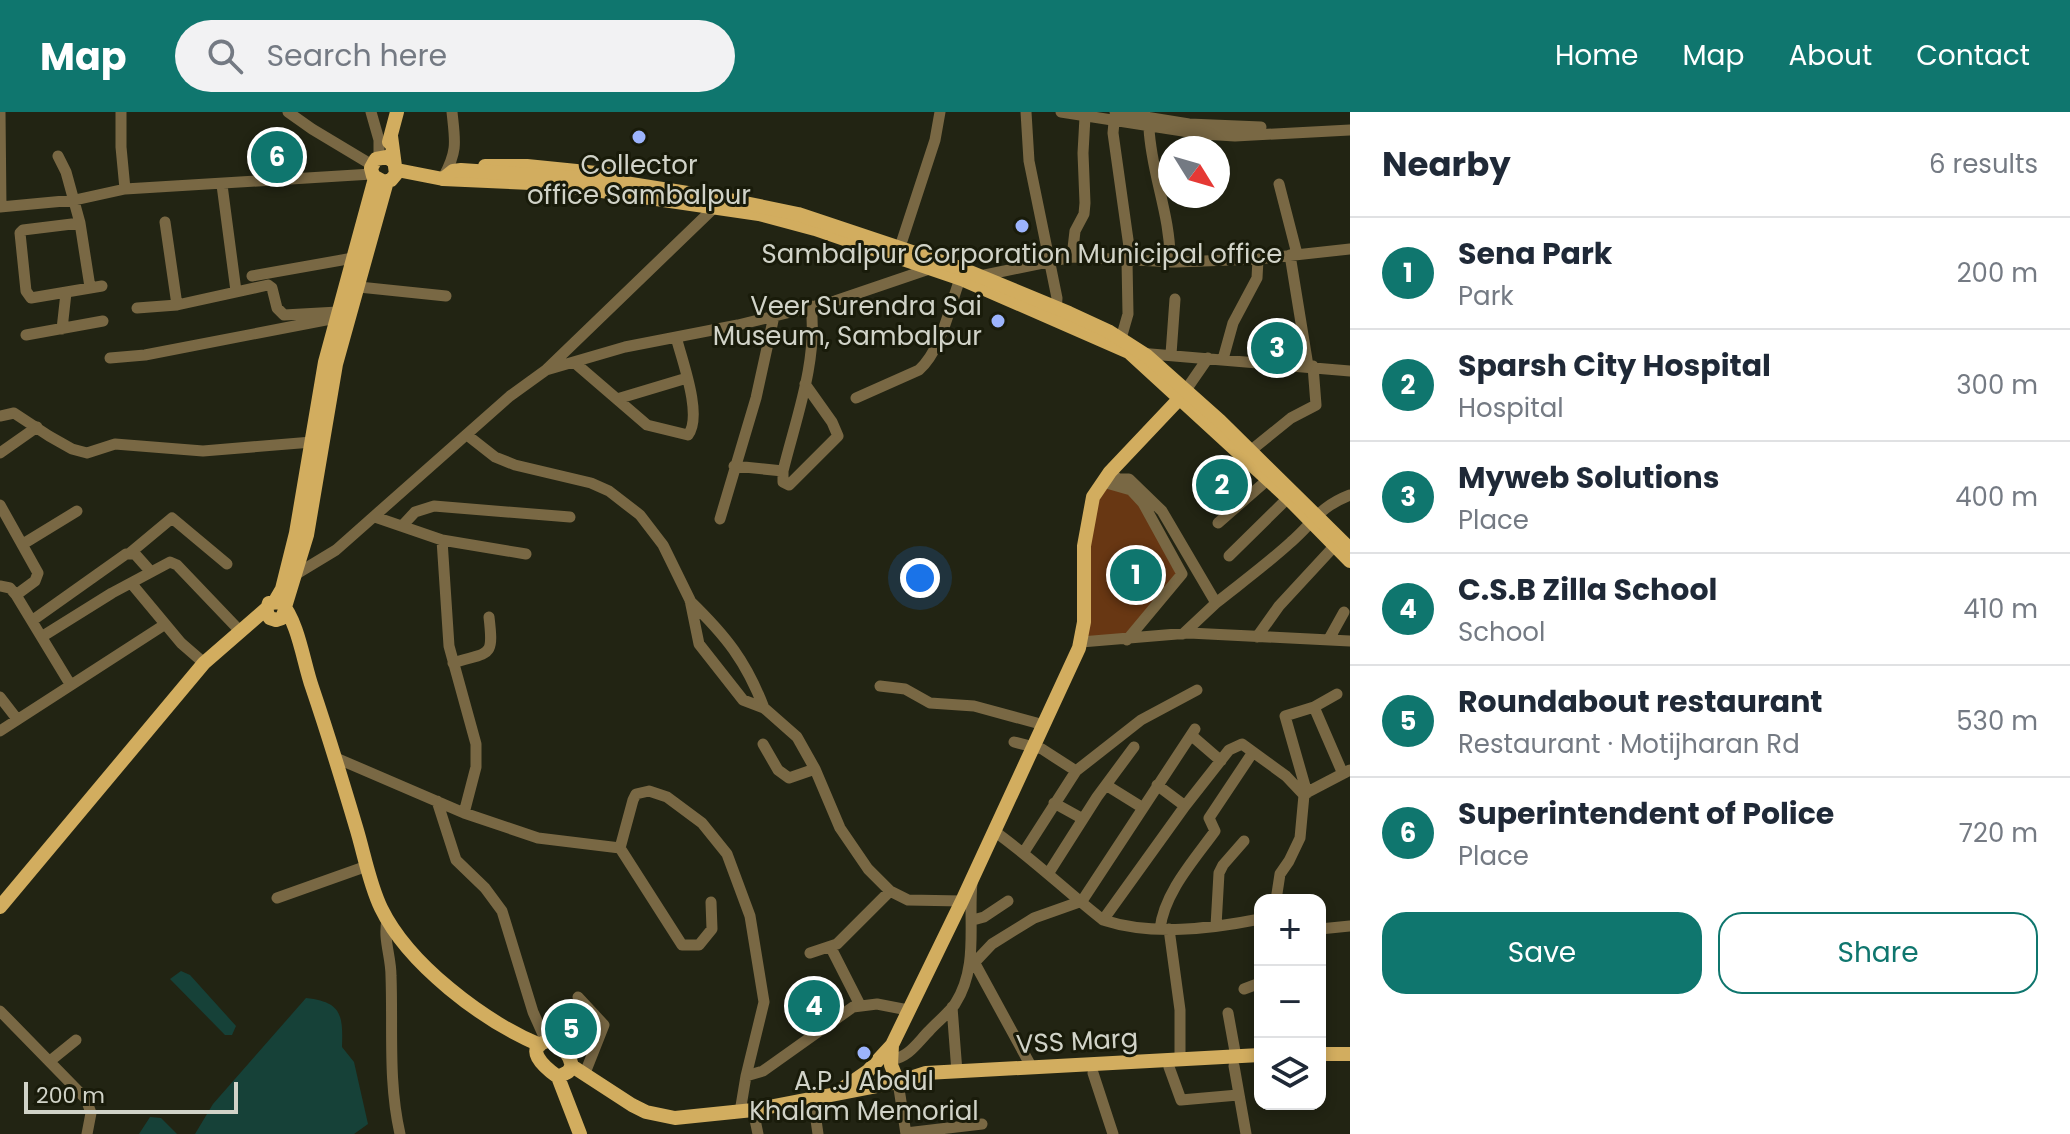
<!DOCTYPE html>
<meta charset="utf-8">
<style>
:root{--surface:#fff;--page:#f2f2f3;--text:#1f2937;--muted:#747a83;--line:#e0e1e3;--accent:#0f766e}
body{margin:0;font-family:Poppins,sans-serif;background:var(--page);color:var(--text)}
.controls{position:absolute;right:24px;bottom:24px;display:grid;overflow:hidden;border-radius:16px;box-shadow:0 4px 12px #0003}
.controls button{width:72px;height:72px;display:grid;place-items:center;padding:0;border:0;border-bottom:2px solid var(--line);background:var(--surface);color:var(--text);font:40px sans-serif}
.compass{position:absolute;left:1158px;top:24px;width:72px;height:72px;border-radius:50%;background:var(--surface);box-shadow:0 4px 12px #0003;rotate:127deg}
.scale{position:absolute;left:24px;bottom:20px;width:214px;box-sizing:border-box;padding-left:8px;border:4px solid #d1d3c8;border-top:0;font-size:22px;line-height:28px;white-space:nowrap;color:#d1d3c8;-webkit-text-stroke:6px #191b0a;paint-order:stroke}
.you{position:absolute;left:920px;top:466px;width:28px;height:28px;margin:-20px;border:6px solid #fff;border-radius:50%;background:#1a73e8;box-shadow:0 0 0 12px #1a73e833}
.badge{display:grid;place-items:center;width:52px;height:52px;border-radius:50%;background:var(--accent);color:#fff;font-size:26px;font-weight:700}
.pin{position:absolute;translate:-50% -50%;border:4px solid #fff;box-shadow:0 2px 8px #0006}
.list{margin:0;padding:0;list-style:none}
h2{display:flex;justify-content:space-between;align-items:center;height:104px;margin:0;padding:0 32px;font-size:34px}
h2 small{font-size:26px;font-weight:400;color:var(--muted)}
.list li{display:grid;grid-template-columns:52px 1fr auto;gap:24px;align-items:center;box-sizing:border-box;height:112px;padding:0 32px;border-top:2px solid var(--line)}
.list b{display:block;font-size:30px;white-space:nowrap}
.list p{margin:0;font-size:26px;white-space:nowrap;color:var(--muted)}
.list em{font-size:26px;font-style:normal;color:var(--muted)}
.actions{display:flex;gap:16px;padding:24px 32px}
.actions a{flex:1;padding:18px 0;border:2px solid var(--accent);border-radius:24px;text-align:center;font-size:28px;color:var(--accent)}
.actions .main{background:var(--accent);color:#fff}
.icon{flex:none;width:44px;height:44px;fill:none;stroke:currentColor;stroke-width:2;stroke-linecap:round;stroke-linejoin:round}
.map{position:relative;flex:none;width:1350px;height:1022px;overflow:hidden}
header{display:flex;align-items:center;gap:48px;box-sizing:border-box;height:112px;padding:0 40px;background:var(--accent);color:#fff}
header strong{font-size:38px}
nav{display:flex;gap:44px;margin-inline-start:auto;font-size:28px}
.search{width:560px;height:72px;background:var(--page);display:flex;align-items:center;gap:20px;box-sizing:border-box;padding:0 28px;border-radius:44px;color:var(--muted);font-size:30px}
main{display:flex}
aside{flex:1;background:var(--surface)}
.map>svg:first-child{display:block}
.green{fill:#683713}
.water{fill:#164138}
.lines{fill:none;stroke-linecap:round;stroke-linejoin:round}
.minor{stroke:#796844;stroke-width:11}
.major{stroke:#d2ad5f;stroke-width:14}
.major-bridge{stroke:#d2ad5f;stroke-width:14}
.poi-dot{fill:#9cb4fd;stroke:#191b0a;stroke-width:3}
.labels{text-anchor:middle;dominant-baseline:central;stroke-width:6;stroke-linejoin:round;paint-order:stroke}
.poi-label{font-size:26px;fill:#d1d3c8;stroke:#191b0a}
.street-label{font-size:26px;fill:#d1d3c8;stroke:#191b0a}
</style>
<header>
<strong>Map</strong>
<div class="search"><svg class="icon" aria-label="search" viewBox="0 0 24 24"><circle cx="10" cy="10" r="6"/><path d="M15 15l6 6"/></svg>Search here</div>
<nav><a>Home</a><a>Map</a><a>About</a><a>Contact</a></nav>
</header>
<main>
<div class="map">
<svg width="1350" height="1022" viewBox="0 0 1350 1022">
<rect width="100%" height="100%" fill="#222413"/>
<path class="green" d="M1108,375L1130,382L1141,395L1178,461L1124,524L1086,526L1091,398Z"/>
<path class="water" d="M181,859L190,863L236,914L232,923H225L170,867Z
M306,886C342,890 343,903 342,935L354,950L368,1012L354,1022H195L213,992Z
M150,1005L161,1006L177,1022H139Z"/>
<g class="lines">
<path class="minor" d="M0,0L1,95
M121,0V35L125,77
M288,0L312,17L372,53
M371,0L379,28V45
M1026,0L1029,49L1057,186L1056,200
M1061,0L1202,22L1235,24L1350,18
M1115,0L1189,12L1261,15
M1114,10L1113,21L1131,149
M1149,16C1151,61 1171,104 1170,150
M58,44L66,60L80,111
M444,64C458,38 455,29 452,0
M1279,72L1297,142
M222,73L236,179
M0,95L75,88L125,77L372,62
M165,110L177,193
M898,141L935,28L940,0
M1290,143L1308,254
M1072,145L1075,119L1084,102L1085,91L1083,41L1085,5
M252,164L353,146
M980,164L1072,145L1176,150L1258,147L1350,137
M90,175L80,111L23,118L20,121L26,179L31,186L102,174
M359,175L446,184
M137,196L177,193L268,173L272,176L277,196L284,203L338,200
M62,217L66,181
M26,223L103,209
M1122,223L1128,202L1127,149
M1139,241L1350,259
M1171,242L1175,187
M110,246L145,243L336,206
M1223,247L1233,211L1257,166L1258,147
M575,251L647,313L688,323C703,304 682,248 676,225
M546,258L718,92
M805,272L832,310L838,324L789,373L783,370V359C796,306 818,249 811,194
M1181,285L1208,246
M856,286L919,258C942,237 949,196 960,167
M617,287L687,266
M0,304L14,301L49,324L72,337L87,341L115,332L203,339L312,330
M467,323L495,345L515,353L591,371L609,379L640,403L663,433L690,488L699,532L743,588L764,596L797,625L815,657L840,716L868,757L890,779L837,832L810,841
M0,341L37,315
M1244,344L1291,306L1316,293L1313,254
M734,354L783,359
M1110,360L1118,367H1129L1162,399L1216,491C1241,471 1267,452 1291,430C1314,410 1319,395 1350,383
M1103,370L1131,378L1143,391L1182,462L1127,528
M0,393L38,461L35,469L16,483
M375,405L442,428L526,442
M720,407L756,286L774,204
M1218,411L1272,364
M402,414L415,400L434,394L570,405
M442,428L449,534L476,632V655L464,701
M23,432L77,399
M130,441L172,406L227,452
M1229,444L1294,380
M293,464L336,438L510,284L546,258L625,235L738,213L835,189L932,156
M131,471L181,531L204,551
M0,474L10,476L16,483L70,572
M690,489C726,524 746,549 764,596
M33,508L126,442H135L151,460
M1183,522L1216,491
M43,524L112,481L170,450L177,453L240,519
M1257,525L1279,494L1340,428
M1329,527L1344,500
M1081,530L1189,521L1350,529
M453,551C490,539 494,547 489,505
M880,574L905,577L930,591L974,594L1044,613
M0,585L17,607
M1314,595L1343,662
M0,619L164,513
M1191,623L1221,649
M1014,630L1042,637L1076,659
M763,632L778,658L789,666L815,657
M336,646L464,701L538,726L620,736L633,688L636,682L649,679L667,685L702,711L727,742L750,804L764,890L746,964L740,1000
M1106,673L1143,696
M1157,673L1185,694
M1307,681L1285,604L1314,595L1337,582
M1304,682L1350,658
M437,689L456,748L485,776L502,799L533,900L546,929
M1054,691L1083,707
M994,719C1032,746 1066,779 1103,808C1152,824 1210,817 1260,807
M620,736L682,833H699L712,817L711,790
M1024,740L1076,659L1141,608L1197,578
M1048,762L1097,685L1134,635
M890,779L908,788L962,789
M277,786L367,754
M387,808C383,828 391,844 391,864C393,918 388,969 400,1022
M973,808L984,805L1008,789
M1103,808L1185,694L1229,638L1242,632L1286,664L1304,683L1300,726L1289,749L1280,762L1276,788
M1216,814L1219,761L1223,753L1244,729
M1160,817C1164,781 1194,748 1215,719L1209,706L1253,640
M1169,817L1180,898V947
M1320,817L1350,814
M831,836L860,893
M973,848L1032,956
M975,850L992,832L1034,806L1082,789L1195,617
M1244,877L1260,871
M578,885L604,913L585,961
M952,895L957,960
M0,899L86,987L91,1001L87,1022
M1228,901L1236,945
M891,948C909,945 917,931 929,919C937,910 948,902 955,892C979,855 968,811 972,771
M50,949L76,928
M1234,954L1246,1022
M1169,955L1181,988L1238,983
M1093,961L1113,1022
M746,964L763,959L853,895L877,892L908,898
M898,970L906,1022
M813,987L818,1022
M753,998L758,1022
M906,1021L982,1012"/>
<path class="major" d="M391,24L396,62L391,68L384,70L373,64L371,56L376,47L387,45L394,50
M389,30L397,0
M485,54H527L616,63
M397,58L443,67L554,72L759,102L815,117L964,168L1129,240L1288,386L1350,449
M275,489L282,477L296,421L325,250L375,66
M285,495L307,423L336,252L387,69
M285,498L282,506L276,508L270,506L266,500L269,491L281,490C299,512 303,549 312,575C328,622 342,668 356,715C364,741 369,771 381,796C408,852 483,909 540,933
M0,795L204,551L266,497
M551,928C562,933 569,942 572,954L568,960L558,965C544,955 521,935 551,928Z
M1320,942H1350
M572,954L632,993L646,1000L675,1006L753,998L898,970L926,961L1260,943
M558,965L580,1022
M898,970L891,953L892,933L962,789L1079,536L1084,510V434L1093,385L1110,360L1180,286
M839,979L868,959L892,933"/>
<path class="major-bridge" d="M443,67L453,59L461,58L606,68L725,87L798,102L960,156L1069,201L1108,219L1147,244L1220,309L1350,437"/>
</g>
<g class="poi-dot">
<circle cx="639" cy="25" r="8"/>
<circle cx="1022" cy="114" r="8"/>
<circle cx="998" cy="209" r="8"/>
<circle cx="864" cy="941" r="8"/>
</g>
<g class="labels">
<g class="poi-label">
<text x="639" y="53">Collector<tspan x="639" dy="30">office Sambalpur</tspan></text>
<text x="1022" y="142">Sambalpur Corporation Municipal office</text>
<text x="982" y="194" text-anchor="end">Veer Surendra Sai<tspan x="982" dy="30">Museum, Sambalpur</tspan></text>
<text x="864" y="969">A.P.J Abdul<tspan x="864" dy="30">Khalam Memorial</tspan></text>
</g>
<g class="street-label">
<text transform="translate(1077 929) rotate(-3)">VSS Marg</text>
</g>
</g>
</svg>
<div class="controls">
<button>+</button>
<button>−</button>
<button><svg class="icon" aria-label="layers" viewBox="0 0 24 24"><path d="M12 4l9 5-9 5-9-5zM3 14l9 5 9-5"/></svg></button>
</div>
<svg class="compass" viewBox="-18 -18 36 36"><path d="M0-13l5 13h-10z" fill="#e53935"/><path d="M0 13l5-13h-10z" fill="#747a83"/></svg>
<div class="scale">200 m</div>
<div class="you"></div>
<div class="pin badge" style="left:1136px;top:463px">1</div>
<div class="pin badge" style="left:1222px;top:373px">2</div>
<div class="pin badge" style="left:1277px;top:236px">3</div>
<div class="pin badge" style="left:814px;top:894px">4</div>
<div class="pin badge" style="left:571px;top:917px">5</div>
<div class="pin badge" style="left:277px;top:45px">6</div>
</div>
<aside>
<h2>Nearby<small>6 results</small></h2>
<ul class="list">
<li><span class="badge">1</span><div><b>Sena Park</b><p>Park</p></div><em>200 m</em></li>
<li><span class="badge">2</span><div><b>Sparsh City Hospital</b><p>Hospital</p></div><em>300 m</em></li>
<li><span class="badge">3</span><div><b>Myweb Solutions</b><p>Place</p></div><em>400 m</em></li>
<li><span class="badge">4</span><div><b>C.S.B Zilla School</b><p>School</p></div><em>410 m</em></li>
<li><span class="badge">5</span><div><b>Roundabout restaurant</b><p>Restaurant · Motijharan Rd</p></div><em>530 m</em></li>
<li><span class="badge">6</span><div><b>Superintendent of Police</b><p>Place</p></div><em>720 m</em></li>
</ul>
<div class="actions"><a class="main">Save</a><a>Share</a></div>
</aside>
</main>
